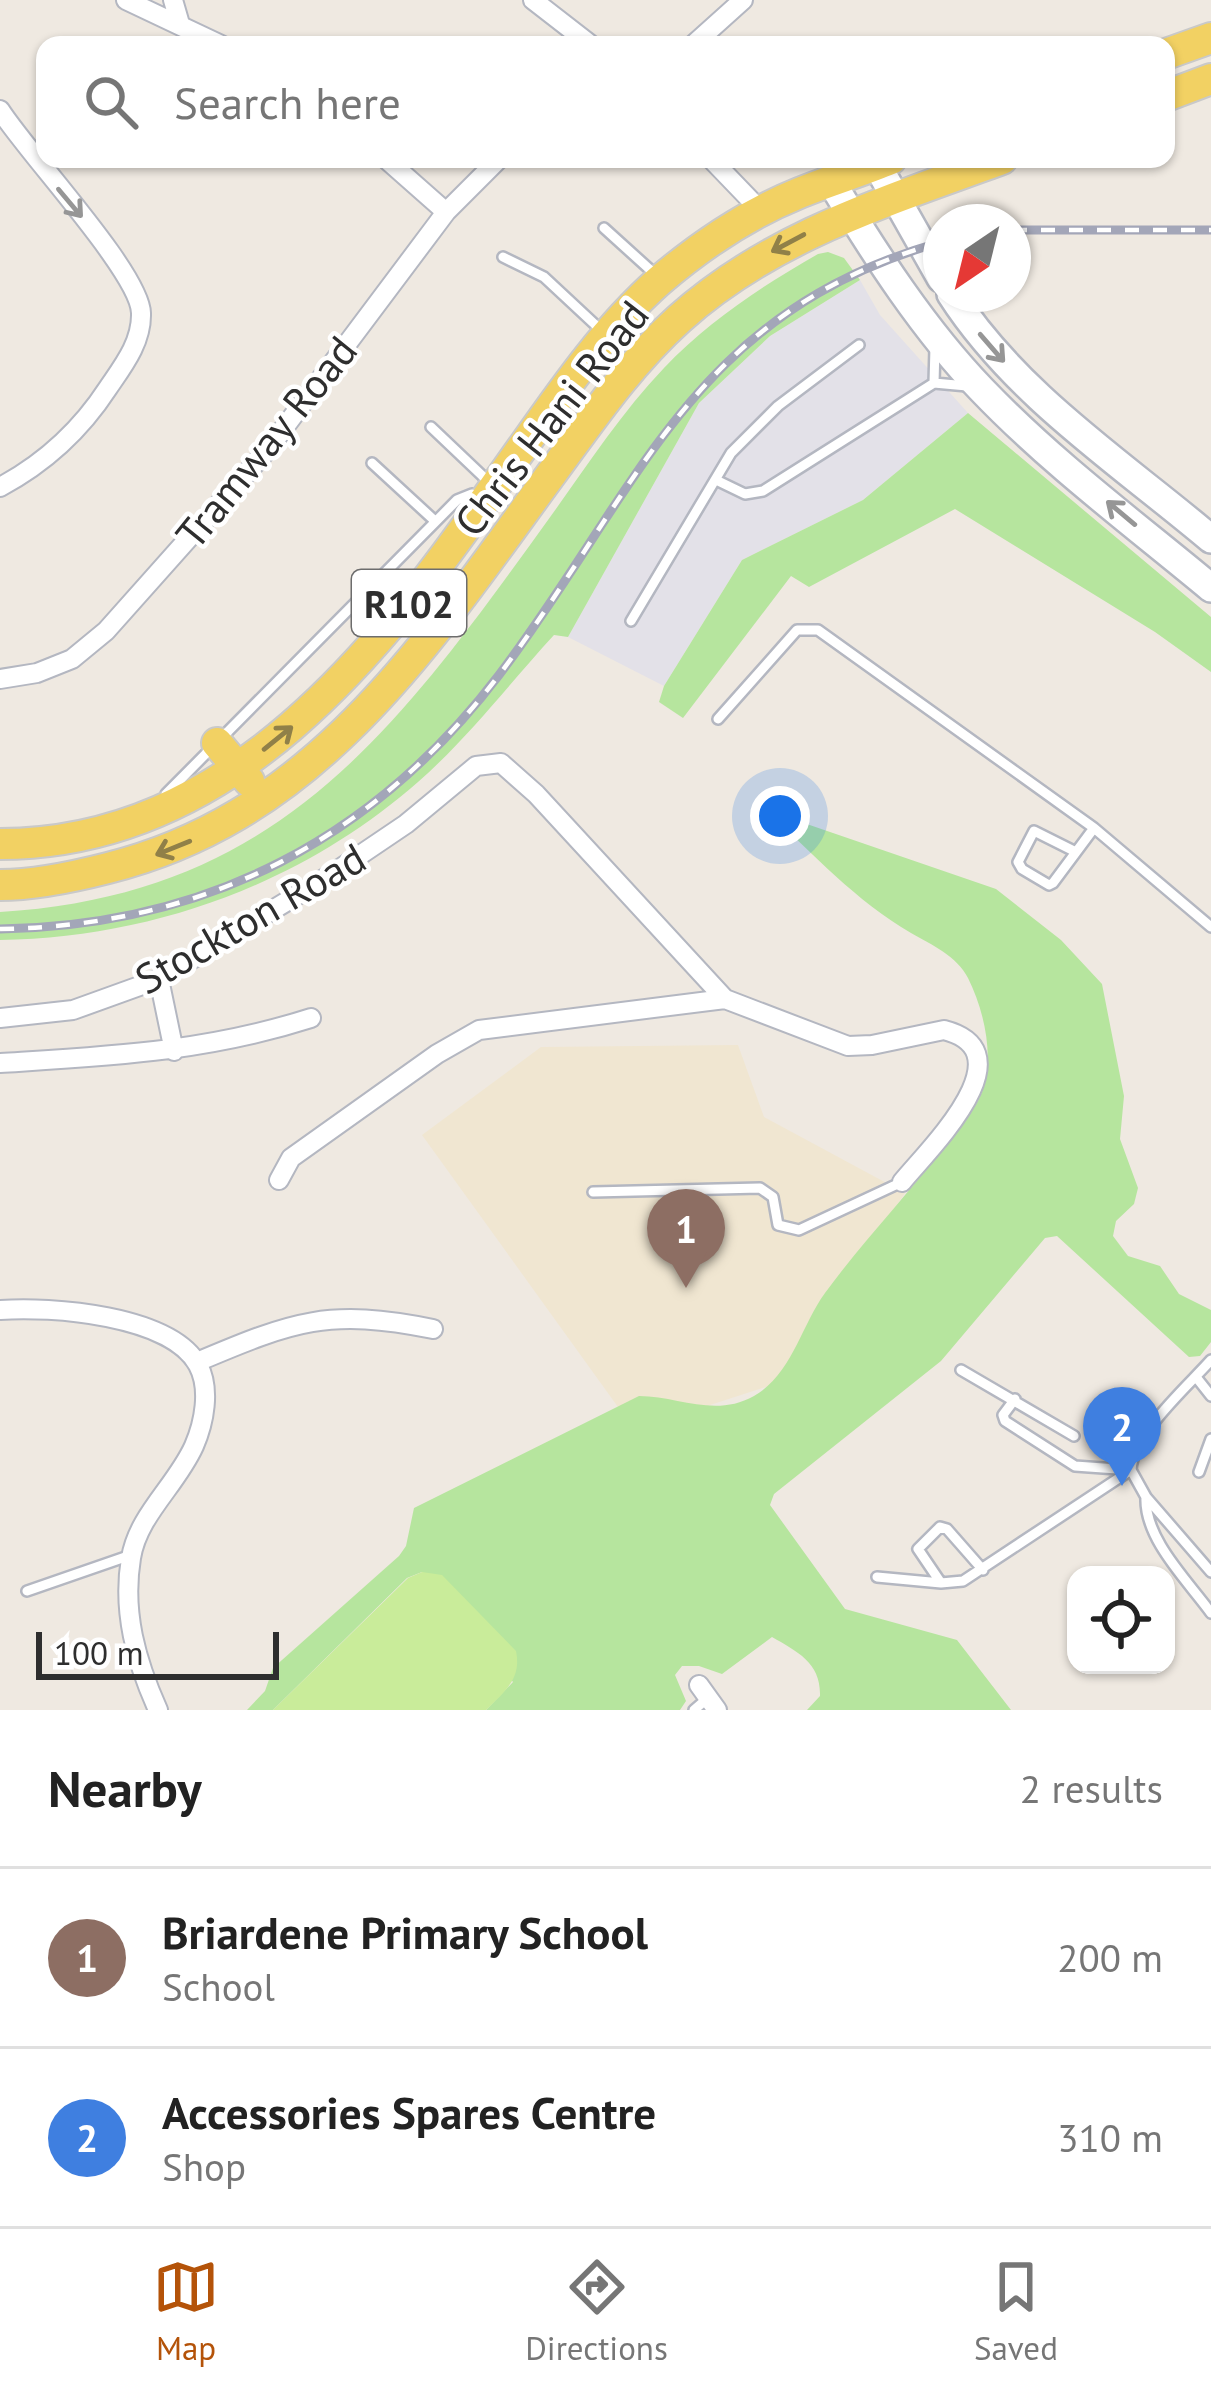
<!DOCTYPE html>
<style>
:root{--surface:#fff;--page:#f2f2f2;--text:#222;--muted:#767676;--line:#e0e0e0;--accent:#b45309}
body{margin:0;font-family:"PT Sans",sans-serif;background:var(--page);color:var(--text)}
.controls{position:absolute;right:36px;bottom:36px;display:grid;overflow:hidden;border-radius:24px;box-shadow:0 3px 9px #0004}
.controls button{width:108px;height:108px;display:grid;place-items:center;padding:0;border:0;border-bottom:3px solid var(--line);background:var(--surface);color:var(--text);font:60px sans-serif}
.compass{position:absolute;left:923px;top:204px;width:108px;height:108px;border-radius:50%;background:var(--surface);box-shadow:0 3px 9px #0004;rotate:215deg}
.scale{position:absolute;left:36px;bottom:30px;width:243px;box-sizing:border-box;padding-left:12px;border:6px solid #2e2e2e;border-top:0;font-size:33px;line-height:42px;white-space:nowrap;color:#2e2e2e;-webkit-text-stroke:9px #fff;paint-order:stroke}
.you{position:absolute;left:780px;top:816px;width:42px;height:42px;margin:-30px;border:9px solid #fff;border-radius:50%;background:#1a73e8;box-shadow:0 0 0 18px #1a73e833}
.badge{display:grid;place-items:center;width:78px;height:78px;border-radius:50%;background:var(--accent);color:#fff;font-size:39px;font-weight:700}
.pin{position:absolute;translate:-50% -99px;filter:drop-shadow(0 3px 6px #0008)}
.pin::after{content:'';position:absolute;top:63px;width:42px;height:36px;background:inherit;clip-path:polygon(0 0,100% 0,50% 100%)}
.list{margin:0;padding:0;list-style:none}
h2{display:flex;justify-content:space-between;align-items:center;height:156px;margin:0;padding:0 48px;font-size:51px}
h2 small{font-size:39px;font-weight:400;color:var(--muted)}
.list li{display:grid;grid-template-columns:78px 1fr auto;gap:36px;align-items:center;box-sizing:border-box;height:180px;padding:0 48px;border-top:3px solid var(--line)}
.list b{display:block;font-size:45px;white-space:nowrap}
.list p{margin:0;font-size:39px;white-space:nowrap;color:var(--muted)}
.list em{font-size:39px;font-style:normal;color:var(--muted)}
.icon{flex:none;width:66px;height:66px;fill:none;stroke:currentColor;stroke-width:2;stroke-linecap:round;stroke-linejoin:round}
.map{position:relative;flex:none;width:1211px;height:1710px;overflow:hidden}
.search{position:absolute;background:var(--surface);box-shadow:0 3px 9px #0004;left:36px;right:36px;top:36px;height:132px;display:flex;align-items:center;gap:30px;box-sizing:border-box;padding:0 42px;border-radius:24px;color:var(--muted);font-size:45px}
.sheet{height:516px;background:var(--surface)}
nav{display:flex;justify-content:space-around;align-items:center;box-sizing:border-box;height:168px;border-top:3px solid var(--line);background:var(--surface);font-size:33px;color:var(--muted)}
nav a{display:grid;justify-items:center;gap:6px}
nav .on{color:var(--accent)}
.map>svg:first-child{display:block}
.industrial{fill:#e3e1e8}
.education{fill:#f0e6d1}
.green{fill:#b6e59e}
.pitch{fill:#c9ec9a}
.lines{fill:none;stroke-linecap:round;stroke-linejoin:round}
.service-casing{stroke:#b4b7c1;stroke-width:14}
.minor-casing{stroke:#b4b7c1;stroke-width:22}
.secondary-casing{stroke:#b4b7c1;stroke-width:32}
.primary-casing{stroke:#c9c9c9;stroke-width:34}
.service{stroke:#fff;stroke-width:9}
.minor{stroke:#fff;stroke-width:18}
.secondary{stroke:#fff;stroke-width:27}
.primary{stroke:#f2d163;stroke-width:30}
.rail-casing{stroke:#a3a6b8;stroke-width:9}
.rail{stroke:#fff;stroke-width:4.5;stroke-dasharray:14;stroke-linecap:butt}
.oneway{stroke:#969696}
.oneway2{stroke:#908048}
.labels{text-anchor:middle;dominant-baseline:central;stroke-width:9;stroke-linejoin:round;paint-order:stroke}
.shield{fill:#fff;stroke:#6d6d6d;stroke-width:3}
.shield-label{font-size:39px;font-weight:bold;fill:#2e2e2e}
.street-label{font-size:42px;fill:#2e2e2e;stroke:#fff}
</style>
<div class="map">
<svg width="1211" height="1710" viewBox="0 0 1211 1710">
<rect width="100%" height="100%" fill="#efe9e1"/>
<path class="industrial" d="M860,280L880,315L968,413L863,500L742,560L664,686L568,637L699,403L770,336Z"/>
<path class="education" d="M738,1045L764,1117L905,1193L775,1384L670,1418L618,1407L422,1135L541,1047Z"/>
<path class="green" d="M828,252L844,258L860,280L770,336L699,403L568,637L554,635C509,684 468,738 418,782C303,883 153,938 0,940V912C280,895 397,729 548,520C585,469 620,414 664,368C709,321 762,286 818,254Z
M968,413L1211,617V672L1155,632L955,509L809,587L791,576L683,718L659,702L664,686L742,560L863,500Z
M766,810L996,889L1061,940L1102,984L1124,1096L1120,1139L1138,1188L1134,1204L1116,1221L1113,1236L1128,1256L1160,1266L1179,1294L1211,1310V1342L1200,1356L1189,1357L1057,1236L1045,1238L941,1361L774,1494L770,1505L845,1609L957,1640L1011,1710H807L820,1696C821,1663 798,1652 772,1637L722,1674L699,1666H682L675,1675L686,1701L680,1710H486L513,1682L422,1572L407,1578L273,1710H247L265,1691L273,1668L399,1556L406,1546L414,1508L639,1396C678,1396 715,1418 754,1396C792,1374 801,1326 825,1293C863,1241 908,1195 946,1144C958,1128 975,1111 982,1092C995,1057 984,1010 968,978C957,956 932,945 911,933C856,901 813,854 766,810Z"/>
<path class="pitch" d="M422,1572L442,1575L516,1651C522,1679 504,1692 486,1710H273L408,1578Z"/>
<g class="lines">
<defs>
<path id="service" d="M604,228L657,276
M503,257L544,277L603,332
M934,383L935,347
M431,427L492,485
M372,463L435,521
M716,480L745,494L763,491L934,383L967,386
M631,621L731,453L778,406L859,345
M718,719L797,630H818L1094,828L1211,927
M166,794L457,500L472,494L481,497
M1076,852L1034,831L1018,862L1022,869L1049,885L1053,883L1094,828
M593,1192L760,1188L773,1197L778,1225L799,1230L902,1182
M961,1370L1074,1436
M1196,1377L1211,1396
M1015,1399L1003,1415L1005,1421L1075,1466L1131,1470
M1131,1470C1133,1434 1187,1387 1211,1360
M1131,1470L1146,1497L1211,1572
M1199,1472L1211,1439
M1146,1497C1144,1539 1188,1581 1211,1613
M877,1577L941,1583L963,1581L1131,1470
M941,1583L918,1549L940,1527L947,1529L983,1570
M27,1591L131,1555
M694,1710L708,1698"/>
<path id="minor" d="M126,0L221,45
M173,0L180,24
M533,0L591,45
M693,45L743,0
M0,110C28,154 140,273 141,313C142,342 123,366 108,388C80,431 45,463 0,487
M386,159L446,212
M711,159L761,211
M0,679L37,673L72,659L106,631L269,448L446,212L499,159
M159,979L174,1051
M0,1018L73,1010L159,979L332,874L406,824L476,766L501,763L536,794L725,999L848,1046L872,1045L944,1030C1030,1052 928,1150 902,1182
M0,1063C110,1056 205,1052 311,1018
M279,1180L291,1158L437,1054L479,1030L725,999
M0,1310C50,1306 171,1315 198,1365C211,1389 204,1423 194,1446C176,1486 138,1515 131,1558C122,1612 136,1661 158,1710
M197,1362C294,1321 328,1308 433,1329
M699,1685L717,1710"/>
<path id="secondary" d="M877,165L941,278
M832,183C875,254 924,330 982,390C1052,463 1134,524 1211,588
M951,294C1016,395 1121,463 1211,539"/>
<path id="primary" d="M1166,54L1211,38
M1166,96L1211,79
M217,743L249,781
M0,844C231,844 380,651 500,479C549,411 596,337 659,281C700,246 748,214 797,194C828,181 860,172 891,159
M0,885C36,885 73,877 108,868C320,815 430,639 552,473C591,420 629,364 679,319C771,236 888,201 1002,159"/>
</defs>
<use href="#service" class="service-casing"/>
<use href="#minor" class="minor-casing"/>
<use href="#secondary" class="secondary-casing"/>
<use href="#primary" class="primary-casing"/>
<use href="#service" class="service"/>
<use href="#minor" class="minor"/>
<use href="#secondary" class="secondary"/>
<use href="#primary" class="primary"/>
<defs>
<path id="rail" d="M1013,230H1211
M0,929C206,926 374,839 499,675C640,489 691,313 941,242"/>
</defs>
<use href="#rail" class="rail-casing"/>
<use href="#rail" class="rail"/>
</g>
<defs><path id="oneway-shaft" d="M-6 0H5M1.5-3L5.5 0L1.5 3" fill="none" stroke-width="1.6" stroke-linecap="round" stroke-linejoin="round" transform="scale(3)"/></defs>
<g class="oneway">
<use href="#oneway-shaft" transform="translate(70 203) rotate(50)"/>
<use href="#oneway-shaft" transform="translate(992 348) rotate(49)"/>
<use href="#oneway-shaft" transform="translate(1121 513) rotate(-140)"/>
</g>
<g class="oneway2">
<use href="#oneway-shaft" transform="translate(788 243) rotate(152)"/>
<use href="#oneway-shaft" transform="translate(278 738) rotate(-39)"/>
<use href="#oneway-shaft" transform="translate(173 848) rotate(158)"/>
</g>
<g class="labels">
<rect class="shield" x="352" y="570" width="114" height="66" rx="9"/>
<g class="shield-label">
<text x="409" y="603">R102</text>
</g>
<g class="street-label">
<text transform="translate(551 418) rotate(-52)">Chris Hani Road</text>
<text transform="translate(266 442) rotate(-51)">Tramway Road</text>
<text transform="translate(250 918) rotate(-30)">Stockton Road</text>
</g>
</g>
</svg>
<div class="controls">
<button><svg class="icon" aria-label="locate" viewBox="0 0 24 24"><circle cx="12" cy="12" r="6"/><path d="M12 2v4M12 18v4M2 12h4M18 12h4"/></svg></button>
</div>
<svg class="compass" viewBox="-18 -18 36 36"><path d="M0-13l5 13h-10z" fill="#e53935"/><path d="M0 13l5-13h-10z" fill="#767676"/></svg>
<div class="scale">100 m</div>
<div class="you"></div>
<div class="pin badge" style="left:686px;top:1288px;background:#8d6e63">1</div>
<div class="pin badge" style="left:1122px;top:1486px;background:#3f7fe0">2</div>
<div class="search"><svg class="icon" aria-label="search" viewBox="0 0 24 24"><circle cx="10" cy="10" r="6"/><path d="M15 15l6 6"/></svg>Search here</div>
</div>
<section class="sheet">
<h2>Nearby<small>2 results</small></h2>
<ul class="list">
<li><span class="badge" style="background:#8d6e63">1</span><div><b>Briardene Primary School</b><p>School</p></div><em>200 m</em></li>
<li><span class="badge" style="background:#3f7fe0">2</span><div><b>Accessories Spares Centre</b><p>Shop</p></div><em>310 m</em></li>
</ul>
</section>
<nav>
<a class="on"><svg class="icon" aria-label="map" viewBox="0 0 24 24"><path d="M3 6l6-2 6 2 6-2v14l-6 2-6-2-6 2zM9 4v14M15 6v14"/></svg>Map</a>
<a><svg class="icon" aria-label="directions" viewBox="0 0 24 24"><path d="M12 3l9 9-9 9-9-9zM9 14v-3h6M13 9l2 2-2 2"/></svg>Directions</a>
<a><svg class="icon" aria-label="saved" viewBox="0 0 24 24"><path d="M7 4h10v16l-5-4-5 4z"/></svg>Saved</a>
</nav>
